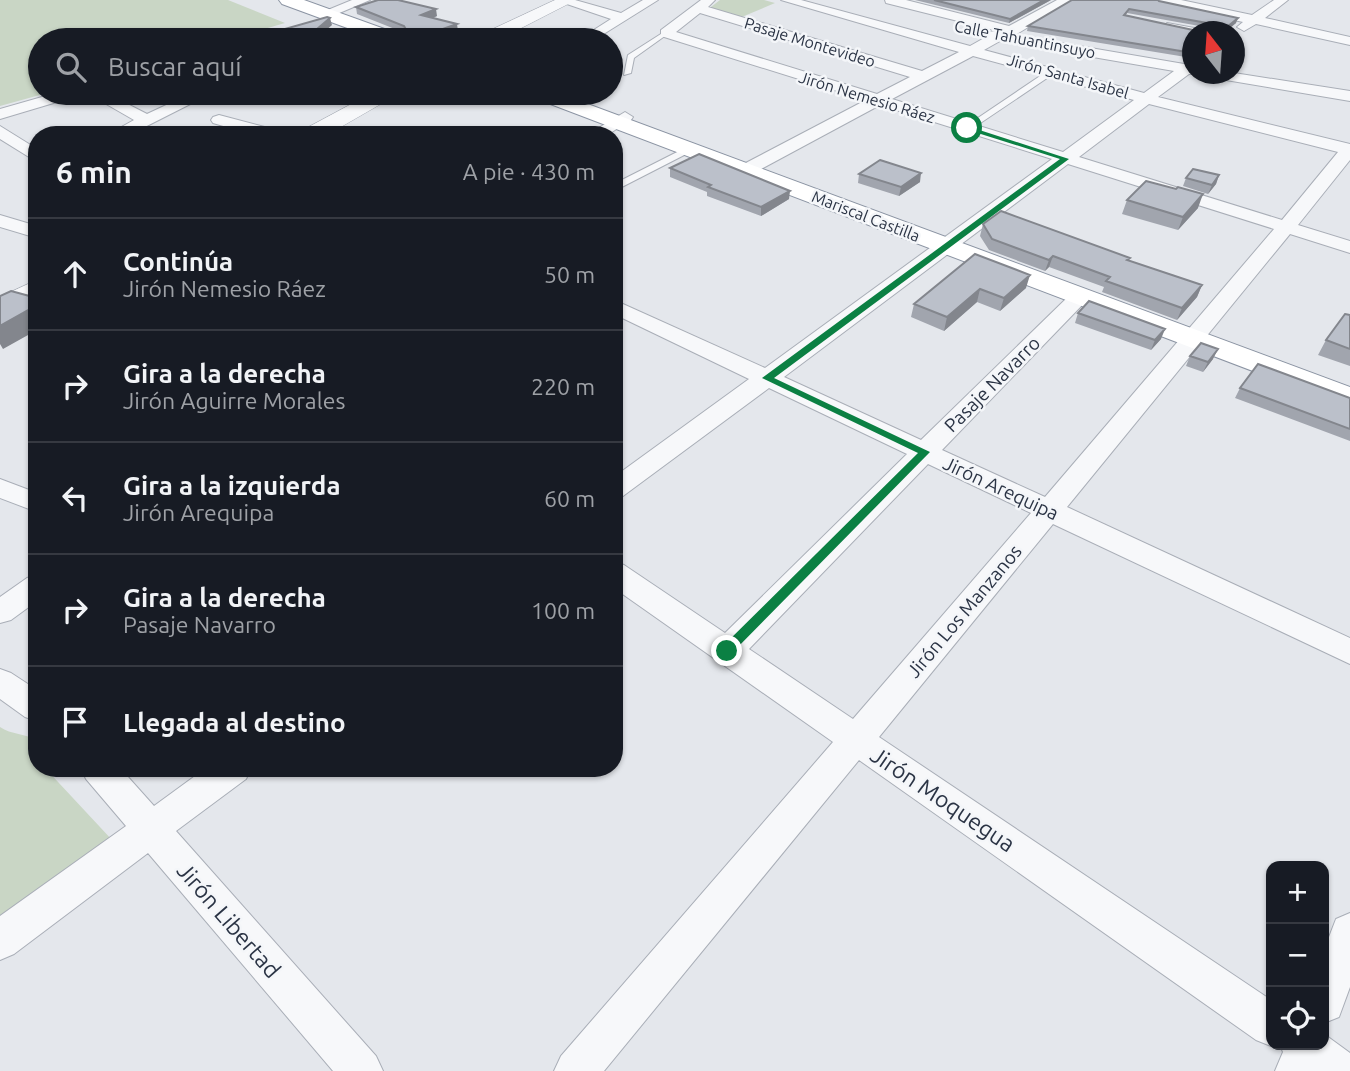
<!DOCTYPE html>
<html lang="es">
<meta charset="utf-8">
<style>
:root{--surface:#171b24;--page:#20242c;--text:#f1f3f6;--muted:#9ea1a6;--line:#363941}
body{margin:0;font-family:Ubuntu,sans-serif;background:var(--page);color:var(--text)}
.controls{position:absolute;right:21px;bottom:21px;display:grid;overflow:hidden;border-radius:14px;box-shadow:0 2px 5px #0004}
.controls button{width:63px;height:63px;display:grid;place-items:center;padding:0;border:0;border-bottom:2px solid var(--line);background:var(--surface);color:var(--text);font:35px sans-serif}
.compass{position:absolute;left:1182px;top:21px;width:63px;height:63px;border-radius:50%;background:var(--surface);box-shadow:0 2px 5px #0004;rotate:343deg}
.stop{position:absolute;width:21px;height:21px;margin:-16px;border:5px solid #0b8043;border-radius:50%;background:#fff}
.stop.end{background:#0b8043;border-color:#fff;box-shadow:0 2px 7px #0008}
.list{margin:0;padding:0;list-style:none}
h2{display:flex;justify-content:space-between;align-items:center;height:91px;margin:0;padding:0 28px;font-size:30px}
h2 small{font-size:23px;font-weight:400;color:var(--muted)}
.list li{display:grid;grid-template-columns:46px 1fr auto;gap:21px;align-items:center;box-sizing:border-box;height:112px;padding:0 28px;border-top:2px solid var(--line)}
.list b{display:block;font-size:26px;white-space:nowrap}
.list p{margin:0;font-size:23px;white-space:nowrap;color:var(--muted)}
.list em{font-size:23px;font-style:normal;color:var(--muted)}
.icon{flex:none;width:38px;height:38px;fill:none;stroke:currentColor;stroke-width:2;stroke-linecap:round;stroke-linejoin:round}
.map{position:relative;flex:none;width:1350px;height:1071px;overflow:hidden}
.search{position:absolute;background:var(--surface);box-shadow:0 2px 5px #0004;left:28px;top:28px;width:595px;height:77px;display:flex;align-items:center;gap:18px;box-sizing:border-box;padding:0 24px;border-radius:38px;color:var(--muted);font-size:26px}
.panel{position:absolute;background:var(--surface);box-shadow:0 2px 5px #0004;left:28px;top:126px;width:595px;height:651px;border-radius:28px}
.map>svg:first-child{display:block}
.green{fill:#c9d6c5}
.lines{fill:none;stroke-linecap:round;stroke-linejoin:round}
.service-casing{stroke:#a9aeb7;stroke-width:2}
.minor-casing{stroke:#a9aeb7;stroke-width:2}
.tertiary-casing{stroke:#a9aeb7;stroke-width:1}
.trunk-casing{stroke:#8b94a3;stroke-width:2}
.service{fill:#f7f8fa;fill-rule:evenodd}
.minor{fill:#f7f8fa;fill-rule:evenodd}
.tertiary{fill:#f7f8fa;fill-rule:evenodd}
.trunk{fill:#fff;fill-rule:evenodd}
.wall{fill:#a1a5ae;fill-rule:evenodd}
.shaded-wall{fill:#83868d}
.building{fill:#bbc0ca;stroke:#83868d;stroke-width:2;fill-rule:evenodd}
.route{fill:#0b8043}
.labels{text-anchor:middle;dominant-baseline:central;stroke-width:5;stroke-linejoin:round;paint-order:stroke}
.far-street-label{font-size:16px;fill:#2b3445;stroke:#f4f6f9}
.street-label{font-size:19px;fill:#2b3445;stroke:#f4f6f9}
.near-street-label{font-size:23px;fill:#2b3445;stroke:#f4f6f9}
</style>
<div class="map">
<svg width="1350" height="1071" viewBox="0 0 1350 1071">
<rect width="100%" height="100%" fill="#e4e7ec"/>
<path class="green" d="M0,0H228L285,23L227,40H40V93H47L0,106Z
M720,0H764L775,3L737,19L707,10Z
M0,727C11,735 26,733 37,741V768H45L113,841L0,920Z"/>
<g class="lines">
<defs>
<path id="service" d="M1167,23L1205,30L1208,32H1192L1165,26Z
M664,32L669,33L634,58L631,73L624,75L628,55Z
M1049,70L1056,72L970,130L963,128Z
M689,146L693,149L692,151L614,191V184Z"/>
<path id="minor" d="M352,0H370L330,17H320L318,14Z
M555,0H575L621,13L643,0H658L594,40H578L611,19Z
M701,0H715L708,7L922,71L959,52L781,0H801L970,46L986,37V32L998,31L886,3L885,0H906L1009,26L1057,0H1073L1015,35L1184,64L1192,61V74H1196H1189L1158,97L1350,144V160L1298,225L1350,241V253L1290,234L1067,507L1350,638V664L1053,524L879,737L1271,1000V1045H1274L1271,1046L1256,1040L859,760L604,1071H554L561,1056L833,742L614,588V562L624,565L725,633L907,454L769,388L623,496L614,499V477L749,379L614,314V300L765,368L1052,159L880,105L752,174H740L737,170L740,166L866,100L661,36V30ZM700,13L910,77L877,94L676,32ZM1000,41L1174,71L1144,93L984,50ZM973,56L1134,100L1063,152L892,99ZM1149,104L1338,152L1282,220L1079,157ZM1068,164L1274,229L1045,497L942,450L1087,300L1091,296L1087,292H1073L921,440L784,377ZM928,464L1031,513L853,719L749,649Z
M1157,0H1181L1252,15L1274,0H1288L1265,18L1350,37V45L1256,24L1244,31L1237,27L1243,22L1158,3Z
M1234,73L1350,91V101L1214,78L1207,74Z
M56,93H80L77,96L0,119V109Z
M87,93H106L147,114L192,93H212L129,135H107L134,120Z
M625,112L633,117L631,120L607,135H587Z
M219,115L280,131L282,135H254L213,123L211,120L213,117Z
M0,126L37,149V162L0,139Z
M0,215L37,226V238L0,227Z
M0,479L37,493V512L0,498Z
M37,575V601L11,620L0,623V597L27,578Z
M0,669L11,673L37,690V721L25,717L0,699Z
M81,768H120L154,806L206,768H251L246,779L176,831L376,1056L383,1071H333L148,853L14,954L0,960V916L126,826L86,779Z
M1350,913V987L1339,1017L1324,1023V950L1336,919Z
M1324,1034L1350,1053V1071H1275L1283,1052L1280,1045H1324Z"/>
<path id="tertiary" d="M555,0H576L498,40H475L478,36Z
M372,93H396L393,97L327,135H300L303,130Z
M37,280V299L0,316V297Z"/>
<path id="trunk" d="M279,0H304L404,36L407,40H380L282,4Z
M528,93H558L1350,387V408L532,97Z"/>
</defs>
<use href="#service" class="service-casing"/>
<use href="#minor" class="minor-casing"/>
<use href="#tertiary" class="tertiary-casing"/>
<use href="#trunk" class="trunk-casing"/>
<use href="#service" class="service"/>
<use href="#minor" class="minor"/>
<use href="#tertiary" class="tertiary"/>
<use href="#trunk" class="trunk"/>
</g>
<path class="wall" d="M915,0H1051L1009,23Z
M1159,1L1236,23L1225,32H1193L1192,58L1027,31L1028,26ZM1127,13L1205,27L1208,30H1193L1126,15Z
M356,7L437,16L433,18L458,31L451,34L405,33L357,14Z
M670,168L789,199L761,216L707,196V192L670,177Z
M859,174L920,182L899,196L858,183Z
M1219,175L1216,184L1208,194L1183,186L1186,178Z
M1176,189L1198,208L1178,230L1122,214L1127,200Z
M983,224L1130,258L1129,261L1202,285L1197,297L1177,320L1102,292L1104,287L1049,267L1045,271L989,250L980,236Z
M975,254L1026,288L1000,311L977,302L944,331L911,317L914,304Z
M1078,313L1161,339L1151,350L1075,323Z
M1350,315V366L1318,355L1326,340Z
M1190,356L1213,359L1203,372L1186,366Z
M1240,388L1350,398V441L1235,398Z"/>
<path class="shaded-wall" d="M1044,0H1051L1009,23L1010,19Z
M436,9L437,16L422,22L421,15Z
M330,18L332,25L315,40H304Z
M1238,18L1236,23L1225,32H1221Z
M457,24L458,31L441,38L440,30Z
M921,173L920,182L899,196L901,187Z
M1219,175L1216,184L1208,194L1212,185Z
M790,191L789,199L761,216V207Z
M1203,194L1198,208L1178,230L1183,217Z
M1053,256L1049,267L1045,271L1049,260Z
M1030,275L1026,288L1000,311L1004,298Z
M1202,285L1197,297L1177,320L1182,308Z
M980,289L977,302L944,331L947,317Z
M37,305V330L3,349L0,344V326Z
M1165,329L1161,339L1151,350L1155,340Z
M1218,349L1213,359L1203,372L1208,362Z"/>
<path class="building" d="M378,0H398L436,9L421,15L457,24L440,30L471,40H395L394,35L408,33L404,26L356,7Z
M934,0H1044L1010,19Z
M1072,0H1158L1159,1L1238,18L1221,32H1193V53L1028,26ZM1129,9L1207,23L1212,27L1210,30H1193L1124,15Z
M327,17L330,18L304,40H259L253,38Z
M699,154L790,191L761,207L708,187L711,185L670,168Z
M880,160L921,173L901,187L859,174Z
M1193,169L1219,175L1212,185L1186,178Z
M1146,181L1176,189L1178,187L1203,194L1183,217L1127,200Z
M1001,211L1130,258L1127,260L1202,285L1182,308L1106,281L1110,277L1053,256L1049,260L992,239L983,224Z
M975,254L1030,275L1004,298L980,289L947,317L914,304Z
M11,291L37,298V305L0,326V296Z
M1089,301L1165,329L1155,340L1078,313Z
M1345,314L1350,315V349L1326,340Z
M1201,343L1218,349L1208,362L1190,356Z
M1258,364L1350,398V429L1240,388Z"/>
<path class="route" d="M967,126L1069,159L774,378L930,452L731,654H722V647L918,453L762,378L1060,159L965,129Z"/>
<g class="labels">
<g class="far-street-label">
<text transform="translate(1025 39) rotate(11)">Calle Tahuantinsuyo</text>
<text transform="translate(810 42) rotate(17)">Pasaje Montevideo</text>
<text transform="translate(1068 76) rotate(16)">Jirón Santa Isabel</text>
<text transform="translate(867 97) rotate(17)">Jirón Nemesio Ráez</text>
<text transform="translate(866 216) rotate(21)">Mariscal Castilla</text>
</g>
<g class="street-label">
<text transform="translate(992 384) rotate(-45)">Pasaje Navarro</text>
<text transform="translate(1001 488) rotate(25)">Jirón Arequipa</text>
<text transform="translate(964 611) rotate(-50)">Jirón Los Manzanos</text>
</g>
<g class="near-street-label">
<text transform="translate(943 799) rotate(34)">Jirón Moquegua</text>
<text transform="translate(229 920) rotate(49)">Jirón Libertad</text>
</g>
</g>
</svg>
<div class="controls">
<button>+</button>
<button>−</button>
<button><svg class="icon" aria-label="locate" viewBox="0 0 24 24"><circle cx="12" cy="12" r="6"/><path d="M12 2v4M12 18v4M2 12h4M18 12h4"/></svg></button>
</div>
<svg class="compass" viewBox="-18 -18 36 36"><path d="M0-13l5 13h-10z" fill="#e53935"/><path d="M0 13l5-13h-10z" fill="#9ea1a6"/></svg>
<div class="stop" style="left:967px;top:128px"></div>
<div class="stop end" style="left:727px;top:651px"></div>
<div class="search"><svg class="icon" aria-label="search" viewBox="0 0 24 24"><circle cx="10" cy="10" r="6"/><path d="M15 15l6 6"/></svg>Buscar aquí</div>
<section class="panel">
<h2>6 min<small>A pie · 430 m</small></h2>
<ul class="list">
<li><svg class="icon" aria-label="ahead" viewBox="0 0 24 24"><path d="M12 20V5M6 11l6-6 6 6"/></svg><div><b>Continúa</b><p>Jirón Nemesio Ráez</p></div><em>50 m</em></li>
<li><svg class="icon" aria-label="right" viewBox="0 0 24 24"><path d="M7 20v-9h11M14 6l5 5-5 5"/></svg><div><b>Gira a la derecha</b><p>Jirón Aguirre Morales</p></div><em>220 m</em></li>
<li><svg class="icon" aria-label="left" viewBox="0 0 24 24"><path d="M17 20v-9H6M10 6l-5 5 5 5"/></svg><div><b>Gira a la izquierda</b><p>Jirón Arequipa</p></div><em>60 m</em></li>
<li><svg class="icon" aria-label="right" viewBox="0 0 24 24"><path d="M7 20v-9h11M14 6l5 5-5 5"/></svg><div><b>Gira a la derecha</b><p>Pasaje Navarro</p></div><em>100 m</em></li>
<li><svg class="icon" aria-label="arrive" viewBox="0 0 24 24"><path d="M6 21V4h12l-3 4 3 4H6"/></svg><div><b>Llegada al destino</b></div></li>
</ul>
</section>
</div>
